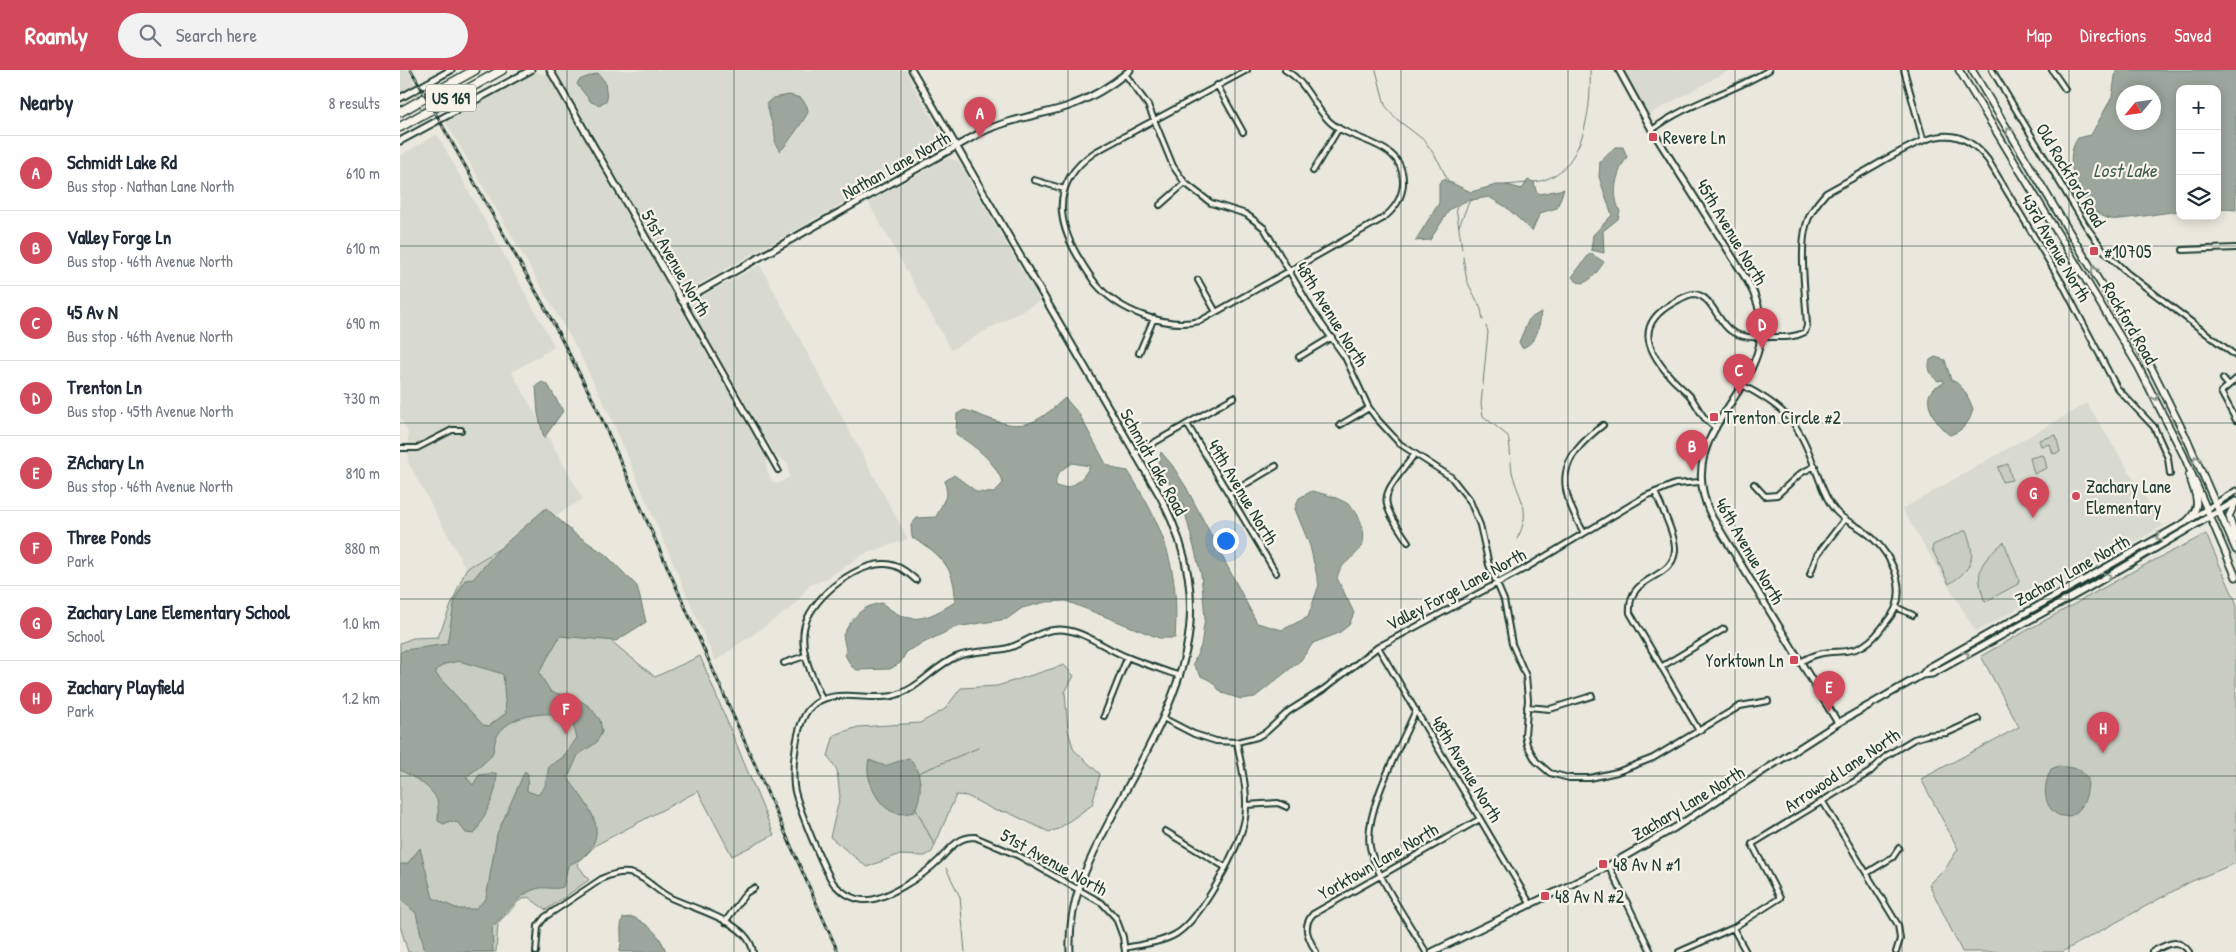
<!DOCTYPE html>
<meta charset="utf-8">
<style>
:root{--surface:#fff;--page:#f2f2f3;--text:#1f2937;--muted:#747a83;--line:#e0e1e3;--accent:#d1495b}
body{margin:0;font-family:"Patrick Hand",sans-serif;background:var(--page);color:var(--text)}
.controls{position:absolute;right:15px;top:15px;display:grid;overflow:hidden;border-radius:10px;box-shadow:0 2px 12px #0003}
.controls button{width:45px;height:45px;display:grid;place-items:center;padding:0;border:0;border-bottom:1px solid var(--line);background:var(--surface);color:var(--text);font:25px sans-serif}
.compass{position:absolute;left:1716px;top:15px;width:45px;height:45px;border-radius:50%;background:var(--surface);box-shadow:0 2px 12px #0003;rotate:241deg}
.you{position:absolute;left:825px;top:470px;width:18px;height:18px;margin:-12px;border:4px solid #fff;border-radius:50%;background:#1a73e8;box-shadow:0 0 0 8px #1a73e833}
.badge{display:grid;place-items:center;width:32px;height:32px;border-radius:50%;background:var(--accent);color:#fff;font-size:16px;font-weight:700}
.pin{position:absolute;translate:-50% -41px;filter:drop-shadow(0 1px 2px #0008)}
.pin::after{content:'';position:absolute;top:26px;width:18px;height:15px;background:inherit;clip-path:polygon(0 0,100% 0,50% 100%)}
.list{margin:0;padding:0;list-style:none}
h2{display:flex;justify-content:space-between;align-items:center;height:65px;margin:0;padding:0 20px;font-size:21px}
h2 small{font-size:16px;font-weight:400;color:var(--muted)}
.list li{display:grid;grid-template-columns:32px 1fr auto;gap:15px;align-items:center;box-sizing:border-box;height:75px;padding:0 20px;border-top:1px solid var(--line)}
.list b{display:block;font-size:19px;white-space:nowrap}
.list p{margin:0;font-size:16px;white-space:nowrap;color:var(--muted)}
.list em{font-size:16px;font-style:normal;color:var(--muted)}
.icon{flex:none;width:28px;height:28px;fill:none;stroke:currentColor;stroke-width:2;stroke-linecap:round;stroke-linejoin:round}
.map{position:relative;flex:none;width:1836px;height:882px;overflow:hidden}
header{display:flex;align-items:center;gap:30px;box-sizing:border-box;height:70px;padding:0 25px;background:var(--accent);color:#fff}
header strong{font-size:24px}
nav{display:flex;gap:28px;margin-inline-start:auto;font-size:18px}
.search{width:350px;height:45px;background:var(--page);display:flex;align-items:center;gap:12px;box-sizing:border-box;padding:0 18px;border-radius:28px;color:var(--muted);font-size:19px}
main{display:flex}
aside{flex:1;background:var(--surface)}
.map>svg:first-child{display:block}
.built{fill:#d9dacf}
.green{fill:#c8ccc1;stroke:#74847a}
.water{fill:#9ca69c;stroke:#6a7c72;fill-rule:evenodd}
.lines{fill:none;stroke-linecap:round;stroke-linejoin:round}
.stream{stroke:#6a7c72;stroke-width:1}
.minor-casing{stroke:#1f3d34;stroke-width:8}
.tertiary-casing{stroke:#1f3d34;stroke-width:9}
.secondary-casing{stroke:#1f3d34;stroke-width:9}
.motorway-casing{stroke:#1f3d34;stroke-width:11}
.minor{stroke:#f7f3e8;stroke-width:4}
.tertiary{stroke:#f7f3e8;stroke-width:5}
.secondary{stroke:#f7f3e8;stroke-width:5.5}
.motorway{stroke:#f7f3e8;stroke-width:8}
.rail-casing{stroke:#1f3d34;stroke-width:3}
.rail{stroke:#f7f3e8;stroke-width:1;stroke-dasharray:4;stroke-linecap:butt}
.oneway{stroke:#8b988e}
.grid{fill:none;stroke:#1f3d34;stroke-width:1;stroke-opacity:0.55}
.poi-dot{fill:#d1495b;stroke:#f7f3e8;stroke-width:2}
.labels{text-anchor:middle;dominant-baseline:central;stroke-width:4.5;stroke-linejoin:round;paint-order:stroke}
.shield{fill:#f7f3e8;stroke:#60746a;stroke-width:1}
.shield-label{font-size:16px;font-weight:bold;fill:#1f3d34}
.poi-label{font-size:18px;fill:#1f3d34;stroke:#f7f3e8;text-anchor:start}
.street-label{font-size:18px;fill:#1f3d34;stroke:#f7f3e8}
.water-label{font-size:19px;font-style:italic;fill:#445c53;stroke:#f7f3e8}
</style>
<header>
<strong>Roamly</strong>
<div class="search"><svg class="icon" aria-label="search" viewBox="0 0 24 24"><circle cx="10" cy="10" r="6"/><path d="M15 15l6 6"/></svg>Search here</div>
<nav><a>Map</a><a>Directions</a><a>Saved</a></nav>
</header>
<main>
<aside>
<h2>Nearby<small>8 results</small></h2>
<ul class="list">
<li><span class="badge">A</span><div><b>Schmidt Lake Rd</b><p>Bus stop · Nathan Lane North</p></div><em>610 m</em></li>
<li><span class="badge">B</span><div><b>Valley Forge Ln</b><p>Bus stop · 46th Avenue North</p></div><em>610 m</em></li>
<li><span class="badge">C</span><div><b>45 Av N</b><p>Bus stop · 46th Avenue North</p></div><em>690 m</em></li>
<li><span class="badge">D</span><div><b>Trenton Ln</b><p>Bus stop · 45th Avenue North</p></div><em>730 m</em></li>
<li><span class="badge">E</span><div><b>ZAchary Ln</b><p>Bus stop · 46th Avenue North</p></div><em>810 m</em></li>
<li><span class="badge">F</span><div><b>Three Ponds</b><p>Park</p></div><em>880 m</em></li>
<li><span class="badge">G</span><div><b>Zachary Lane Elementary School</b><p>School</p></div><em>1.0 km</em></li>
<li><span class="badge">H</span><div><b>Zachary Playfield</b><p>Park</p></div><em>1.2 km</em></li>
</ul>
</aside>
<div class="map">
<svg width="1836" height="882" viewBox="0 0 1836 882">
<rect width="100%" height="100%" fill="#eae8dd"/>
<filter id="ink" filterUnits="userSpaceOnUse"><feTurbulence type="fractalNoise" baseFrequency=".02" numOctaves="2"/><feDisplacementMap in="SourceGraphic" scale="10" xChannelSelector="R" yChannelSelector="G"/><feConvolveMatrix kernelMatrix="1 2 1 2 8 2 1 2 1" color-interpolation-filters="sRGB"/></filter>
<g filter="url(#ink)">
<path class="built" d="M0,0H8L16,15L0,24Z
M155,0H505L546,73L543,77L285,222L281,220Z
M1223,0H1330L1248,45Z
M136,2L148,6L366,388L367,401L372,411L378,414L389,407L388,393L376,386L290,237L293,231L360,195L508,469L464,484L426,509L410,515L394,536L315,591L210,346L176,277L44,49Z
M37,64L155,277L112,302L183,429L66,499L8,392V363L0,347V86Z
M548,88L558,91L640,231L551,280L468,132Z
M1687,333L1763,456L1576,562L1502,439Z"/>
<path class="green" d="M1656,365L1660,382L1653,384L1650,374L1641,376L1639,370Z
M1641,385L1644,386L1647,398L1634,404L1630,388Z
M1608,394L1612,410L1602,412L1598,397Z
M1566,460C1576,487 1574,498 1549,514L1532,479L1533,475Z
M1806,464L1836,532V793L1790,812L1662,882H1562L1529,814L1547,796L1558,779L1521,709L1619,657L1581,586L1739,498Z
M1604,472L1619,510L1618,514L1585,532C1574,501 1579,493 1604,472Z
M99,479L255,607L300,586L374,765L332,786L298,721L196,775L177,794L189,810L146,840L128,827L119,831L98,853L96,882H8L0,856V573L13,568L38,567L66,499Z
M664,595L674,606L665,622L668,661L674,680L700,704L692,735L658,759L649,762L607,742L596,741L567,726L556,725L532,782L525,786L498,785L467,797L430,767L440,727L437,700L428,686L434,665L458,657L520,653L545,639L561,618L597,616Z"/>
<path class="water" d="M1716,0H1836V140L1817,138V19H1780V141C1767,142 1719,151 1710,149C1685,143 1665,101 1673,78C1674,74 1676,71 1678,68L1691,65L1712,27ZM1724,22H1754V52H1724Z
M198,3L205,12L207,30L199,35L191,32L177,14L179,10Z
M389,25L401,28C405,33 408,36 408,42C407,46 384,79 380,81L375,74C377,60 368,47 367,33L373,28Z
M1215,77H1223L1227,87C1216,103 1211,124 1220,141L1218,149L1203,161L1204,183L1191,180L1193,165L1212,145L1199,107L1200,91Z
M1043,109L1071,122L1096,115H1107L1122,119L1128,110L1134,112L1136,121L1140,124L1164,119L1157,138L1140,143L1132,161L1106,137L1089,127L1066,131L1050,139L1030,170L1015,171L1039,133V113Z
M1190,183L1204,192C1197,202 1184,223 1172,207Z
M1141,242C1140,256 1137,273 1122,278L1119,272L1129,249Z
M1535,287L1545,290L1551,310C1562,313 1569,328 1573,339C1570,352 1564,360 1550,365C1539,359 1520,331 1533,319C1535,316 1541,315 1544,313L1543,310L1538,311C1531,306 1527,299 1530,290Z
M142,312L148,315L163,341L144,368L138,344L136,316Z
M665,328L679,344L706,394L716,399L728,401C764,458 780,499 775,568H759L666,531L646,532L622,538L607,549L556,557L507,581L500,593L490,599L457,600L452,597L445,585L446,580L443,565C453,547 461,536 482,533C510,557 526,550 555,532C555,511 551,497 534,482C528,476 519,473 512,467L511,455L517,448L536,447L547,424L545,411L554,405L577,422L594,423L603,413C594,390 576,377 556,364L557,344L564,340C573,342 581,346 590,349C626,362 638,352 665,328ZM672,393L690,396C683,409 671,422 656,416C654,404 662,399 672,393Z
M761,382L772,395L786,417L857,553L882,560L908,547L919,515L910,476L895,439L899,428L912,421C924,424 937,427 948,434C960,442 969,467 960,479C952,490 940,493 937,508L954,543L949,555L939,563L913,573L901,590L855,627L841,629L822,623L811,611L801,606L793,594L801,576L805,548L801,504L783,435L758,396Z
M146,438L174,463L206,485L237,516L246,552L216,571L160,566L139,603L151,622L176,628L190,637L200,650L202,662L196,673L178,685L168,708C186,734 215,763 179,790C175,792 172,793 168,796L163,817C154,820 149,817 140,818C120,821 106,844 92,857L93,882H25L16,843L0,829V794H7L20,778L33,828L58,839H75L86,829L97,764L125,701L128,704L127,721L138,725L145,716L149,696L162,688L177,668L170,645C146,642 108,643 96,668C94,673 95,679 92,684C86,693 75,700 66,707L73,715L79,705L96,703C99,723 84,745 76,762L74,764L66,763L58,753L50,751L44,754L38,751C38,744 39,736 37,730C32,717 12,706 0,700V583L5,580L47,574L55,529L65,510L73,509L99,479ZM59,591L103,604L106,643L89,656L83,655L36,604V600L45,594Z
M508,688C523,701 523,725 514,742C505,744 499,745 491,741C476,733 464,706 469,690L485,696Z
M1659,696L1679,699L1688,709C1688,769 1627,750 1651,699Z
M233,847C248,854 261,865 266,882H219C224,870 218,860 223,848Z"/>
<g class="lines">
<path class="stream" d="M976,0L985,35L994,47L1025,71L1039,92L1049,113
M1134,112C1183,107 1192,40 1190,0
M1106,115L1127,113
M1056,137L1062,179
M1059,156L1069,132L1073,130
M1063,187L1067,211L1081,239L1083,250
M1086,256L1088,262L1081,334L1083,346L1108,366C1111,378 1110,390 1112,402C1119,431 1133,439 1117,469
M518,703L578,678
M515,737L534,774
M546,798L560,827L565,882"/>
<defs>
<path id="minor" d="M847,0L695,82C655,109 654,145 677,185C683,195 689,205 696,214C719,241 765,259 800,251L982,149C994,140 1002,129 1003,114C1005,70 954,74 930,52C912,35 907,12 885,0
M1504,0L1523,69
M1592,0L1686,156L1705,182L1727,203L1836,286
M1652,0L1665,19
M725,4L748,35L773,96L785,113L811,133L846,144L864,158L913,242L945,287L969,338L978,350L1000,374L1051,407L1070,431L1080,455L1089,495L1104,530L1112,574L1126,606L1128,630L1125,665L1127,675L1136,691L1150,703L1169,708H1190L1217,702L1253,688L1340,636L1368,631
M817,15L843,62
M1252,60C1287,33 1331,23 1369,0
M913,101L939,58
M634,110L664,119
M760,135L785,113
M1783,180L1836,178
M798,210L816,242
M282,231L378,400
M739,283L754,248
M899,287L932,267
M1823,309L1828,315
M1836,309L1821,322L1836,350
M1342,315C1388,339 1399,353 1416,401C1421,414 1425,428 1434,439C1442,450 1453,453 1464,461C1486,477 1506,509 1496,537C1493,545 1486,552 1481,559C1453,596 1432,571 1401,592
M787,354L876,503
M940,355L969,338
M1316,358C1300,347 1300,339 1290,326C1283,318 1274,312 1268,304C1244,276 1238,253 1273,233C1279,230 1287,224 1294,224C1312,225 1317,252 1331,261C1343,269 1357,267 1371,267C1383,267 1394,268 1405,262L1407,256C1406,229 1399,181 1406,156C1409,143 1417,133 1426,123C1446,112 1466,101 1486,89C1524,69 1556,48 1588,90L1662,213L1717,318L1754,357L1768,388L1770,404
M0,378H17L52,360H61
M736,383L834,327
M1354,414L1365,426L1377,425L1401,403L1415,396
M1255,422C1261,437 1276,465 1275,481C1272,512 1227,503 1230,543L1299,661
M829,424L876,396
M1184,463C1156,413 1157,391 1203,355
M1008,472C976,425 981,429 1014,385
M1410,504L1417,485L1444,450
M1496,537L1513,545
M978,577L1131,835
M384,593L405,586
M1261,597L1324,559
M422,629C413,607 400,584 404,559C409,530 453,495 482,494C496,493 506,501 516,510
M1127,637L1150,639L1192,626
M1016,640C1002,673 963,742 970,777C975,805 1011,856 1026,882
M704,646L727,588
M763,648L794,664L816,671L837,672L857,667L866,662L889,641L924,619L978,577L1126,498L1246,426L1275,414L1300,412
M1423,732L1498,855L1500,869L1496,882
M846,735L878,733L887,737
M765,761L825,797
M1209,796L1251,882
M1467,803L1493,787L1499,778
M325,852L346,823L354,818
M1333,858L1346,882
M725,878C742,874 761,873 776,864C801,849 841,776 845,748C849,723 841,696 837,672
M136,882L138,856L145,847L203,808C212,804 220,802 229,803C245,806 255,820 269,827C292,839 349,851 353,882
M725,882L723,867L716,848L702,833L619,786L575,767C557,767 551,778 539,790C524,805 484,832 463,830C452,829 441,822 434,814C424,800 396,733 394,716C392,696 396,654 409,639C429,616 465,631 492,626C519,620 532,597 556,587C572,580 587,582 604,579C622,576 635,562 653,560C679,556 703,578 727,587C744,594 763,600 780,606
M916,882C909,869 901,857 913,844L1080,749
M1279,882L1333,858L1380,828L1352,774L1470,702L1486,686L1514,669L1527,665L1547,663L1578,649
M1752,882C1765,875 1778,866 1789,882"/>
<path id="tertiary" d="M150,0L282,231L580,63C608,49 637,46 666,37C690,29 711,16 730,0
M512,0L760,426C829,556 768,639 708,754C686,796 668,833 670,882
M1219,0L1252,60L1347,210C1406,311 1262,349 1312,447L1438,653
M0,28L51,0
M0,71L131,0
M1522,605L1532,604L1686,519L1836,431
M1032,882L1201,800L1276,757L1438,653L1522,605L1528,598L1786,452L1836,421"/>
<path id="secondary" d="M1559,0L1738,296L1784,386L1836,507
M1572,0L1752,299L1788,371L1836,480
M1836,431L1829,446L1836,470
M1786,452C1804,436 1795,425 1789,405"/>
<path id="motorway" d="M0,42L75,0
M0,57L102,0"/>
</defs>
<use href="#minor" class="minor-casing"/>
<use href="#tertiary" class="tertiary-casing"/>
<use href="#secondary" class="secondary-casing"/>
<use href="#motorway" class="motorway-casing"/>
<use href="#minor" class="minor"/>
<use href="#tertiary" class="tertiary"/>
<use href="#secondary" class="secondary"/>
<use href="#motorway" class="motorway"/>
<defs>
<path id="rail" d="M11,0L148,243L196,336L438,882"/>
</defs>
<use href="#rail" class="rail-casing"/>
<use href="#rail" class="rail"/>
</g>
<defs><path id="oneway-chevron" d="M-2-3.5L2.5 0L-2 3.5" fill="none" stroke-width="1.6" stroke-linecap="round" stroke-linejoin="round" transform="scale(1.25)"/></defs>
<g class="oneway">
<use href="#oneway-chevron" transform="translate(1609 61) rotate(-121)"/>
<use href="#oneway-chevron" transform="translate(1694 200) rotate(-121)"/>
<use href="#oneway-chevron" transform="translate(1755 327) rotate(62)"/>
<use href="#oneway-chevron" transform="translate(1796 389) rotate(-114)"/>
<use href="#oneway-chevron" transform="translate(1759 467) rotate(151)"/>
<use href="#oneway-chevron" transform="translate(1708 506) rotate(-30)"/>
<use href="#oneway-chevron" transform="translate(1566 585) rotate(-28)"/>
</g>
</g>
<path class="grid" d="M167,0V882M334,0V882M501,0V882M668,0V882M835,0V882M1001,0V882M1168,0V882M1335,0V882M1502,0V882M1669,0V882M0,176H1836M0,353H1836M0,529H1836M0,706H1836"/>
<g class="poi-dot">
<rect x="1248" y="62" width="10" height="10" rx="2.5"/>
<rect x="1689" y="176" width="10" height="10" rx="2.5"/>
<rect x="1309" y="342" width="10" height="10" rx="2.5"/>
<circle cx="1676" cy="426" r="5"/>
<rect x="1389" y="585" width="10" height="10" rx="2.5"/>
<rect x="1198" y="789" width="10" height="10" rx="2.5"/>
<rect x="1140" y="821" width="10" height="10" rx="2.5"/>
</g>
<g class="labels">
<rect class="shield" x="26" y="14.5" width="50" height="27" rx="4"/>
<g class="shield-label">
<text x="51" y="28">US 169</text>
</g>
<g class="poi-label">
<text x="1263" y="67">Revere Ln</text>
<text x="1704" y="181">#10705</text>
<text x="1324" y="347">Trenton Circle #2</text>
<text x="1686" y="416">Zachary Lane<tspan x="1686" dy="21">Elementary</tspan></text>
<text x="1384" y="590" text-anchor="end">Yorktown Ln</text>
<text x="1213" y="794">48 Av N #1</text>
<text x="1155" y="826">48 Av N #2</text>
</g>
<g class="street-label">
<text transform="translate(496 95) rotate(-29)">Nathan Lane North</text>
<text transform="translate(1671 105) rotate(59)">Old Rockford Road</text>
<text transform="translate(1332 162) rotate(59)">45th Avenue North</text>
<text transform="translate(1656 178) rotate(60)">43rd Avenue North</text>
<text transform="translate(276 193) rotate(60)">51st Avenue North</text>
<text transform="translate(932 244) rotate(58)">48th Avenue North</text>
<text transform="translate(1730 253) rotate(60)">Rockford Road</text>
<text transform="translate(754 392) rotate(61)">Schmidt Lake Road</text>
<text transform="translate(843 422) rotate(59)">49th Avenue North</text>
<text transform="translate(1350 481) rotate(60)">46th Avenue North</text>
<text transform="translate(1672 500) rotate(-29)">Zachary Lane North</text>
<text transform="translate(1056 519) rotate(-28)">Valley Forge Lane North</text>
<text transform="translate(1067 699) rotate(59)">48th Avenue North</text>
<text transform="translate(1442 700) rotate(-34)">Arrowood Lane North</text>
<text transform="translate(1288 733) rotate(-31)">Zachary Lane North</text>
<text transform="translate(978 791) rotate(-30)">Yorktown Lane North</text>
<text transform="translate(654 792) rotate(29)">51st Avenue North</text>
</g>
<g class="water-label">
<text x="1725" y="100">Lost Lake</text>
</g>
</g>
</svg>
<div class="controls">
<button>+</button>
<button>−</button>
<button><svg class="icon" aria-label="layers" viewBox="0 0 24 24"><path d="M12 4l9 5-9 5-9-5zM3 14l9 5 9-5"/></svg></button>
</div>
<svg class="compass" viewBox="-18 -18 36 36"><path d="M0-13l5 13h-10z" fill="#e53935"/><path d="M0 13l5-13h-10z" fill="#747a83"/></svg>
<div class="you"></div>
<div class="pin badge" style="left:580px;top:68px">A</div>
<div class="pin badge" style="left:1292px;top:401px">B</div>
<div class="pin badge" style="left:1339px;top:325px">C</div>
<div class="pin badge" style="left:1362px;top:279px">D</div>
<div class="pin badge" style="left:1429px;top:642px">E</div>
<div class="pin badge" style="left:166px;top:664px">F</div>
<div class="pin badge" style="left:1633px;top:448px">G</div>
<div class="pin badge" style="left:1703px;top:683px">H</div>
</div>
</main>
